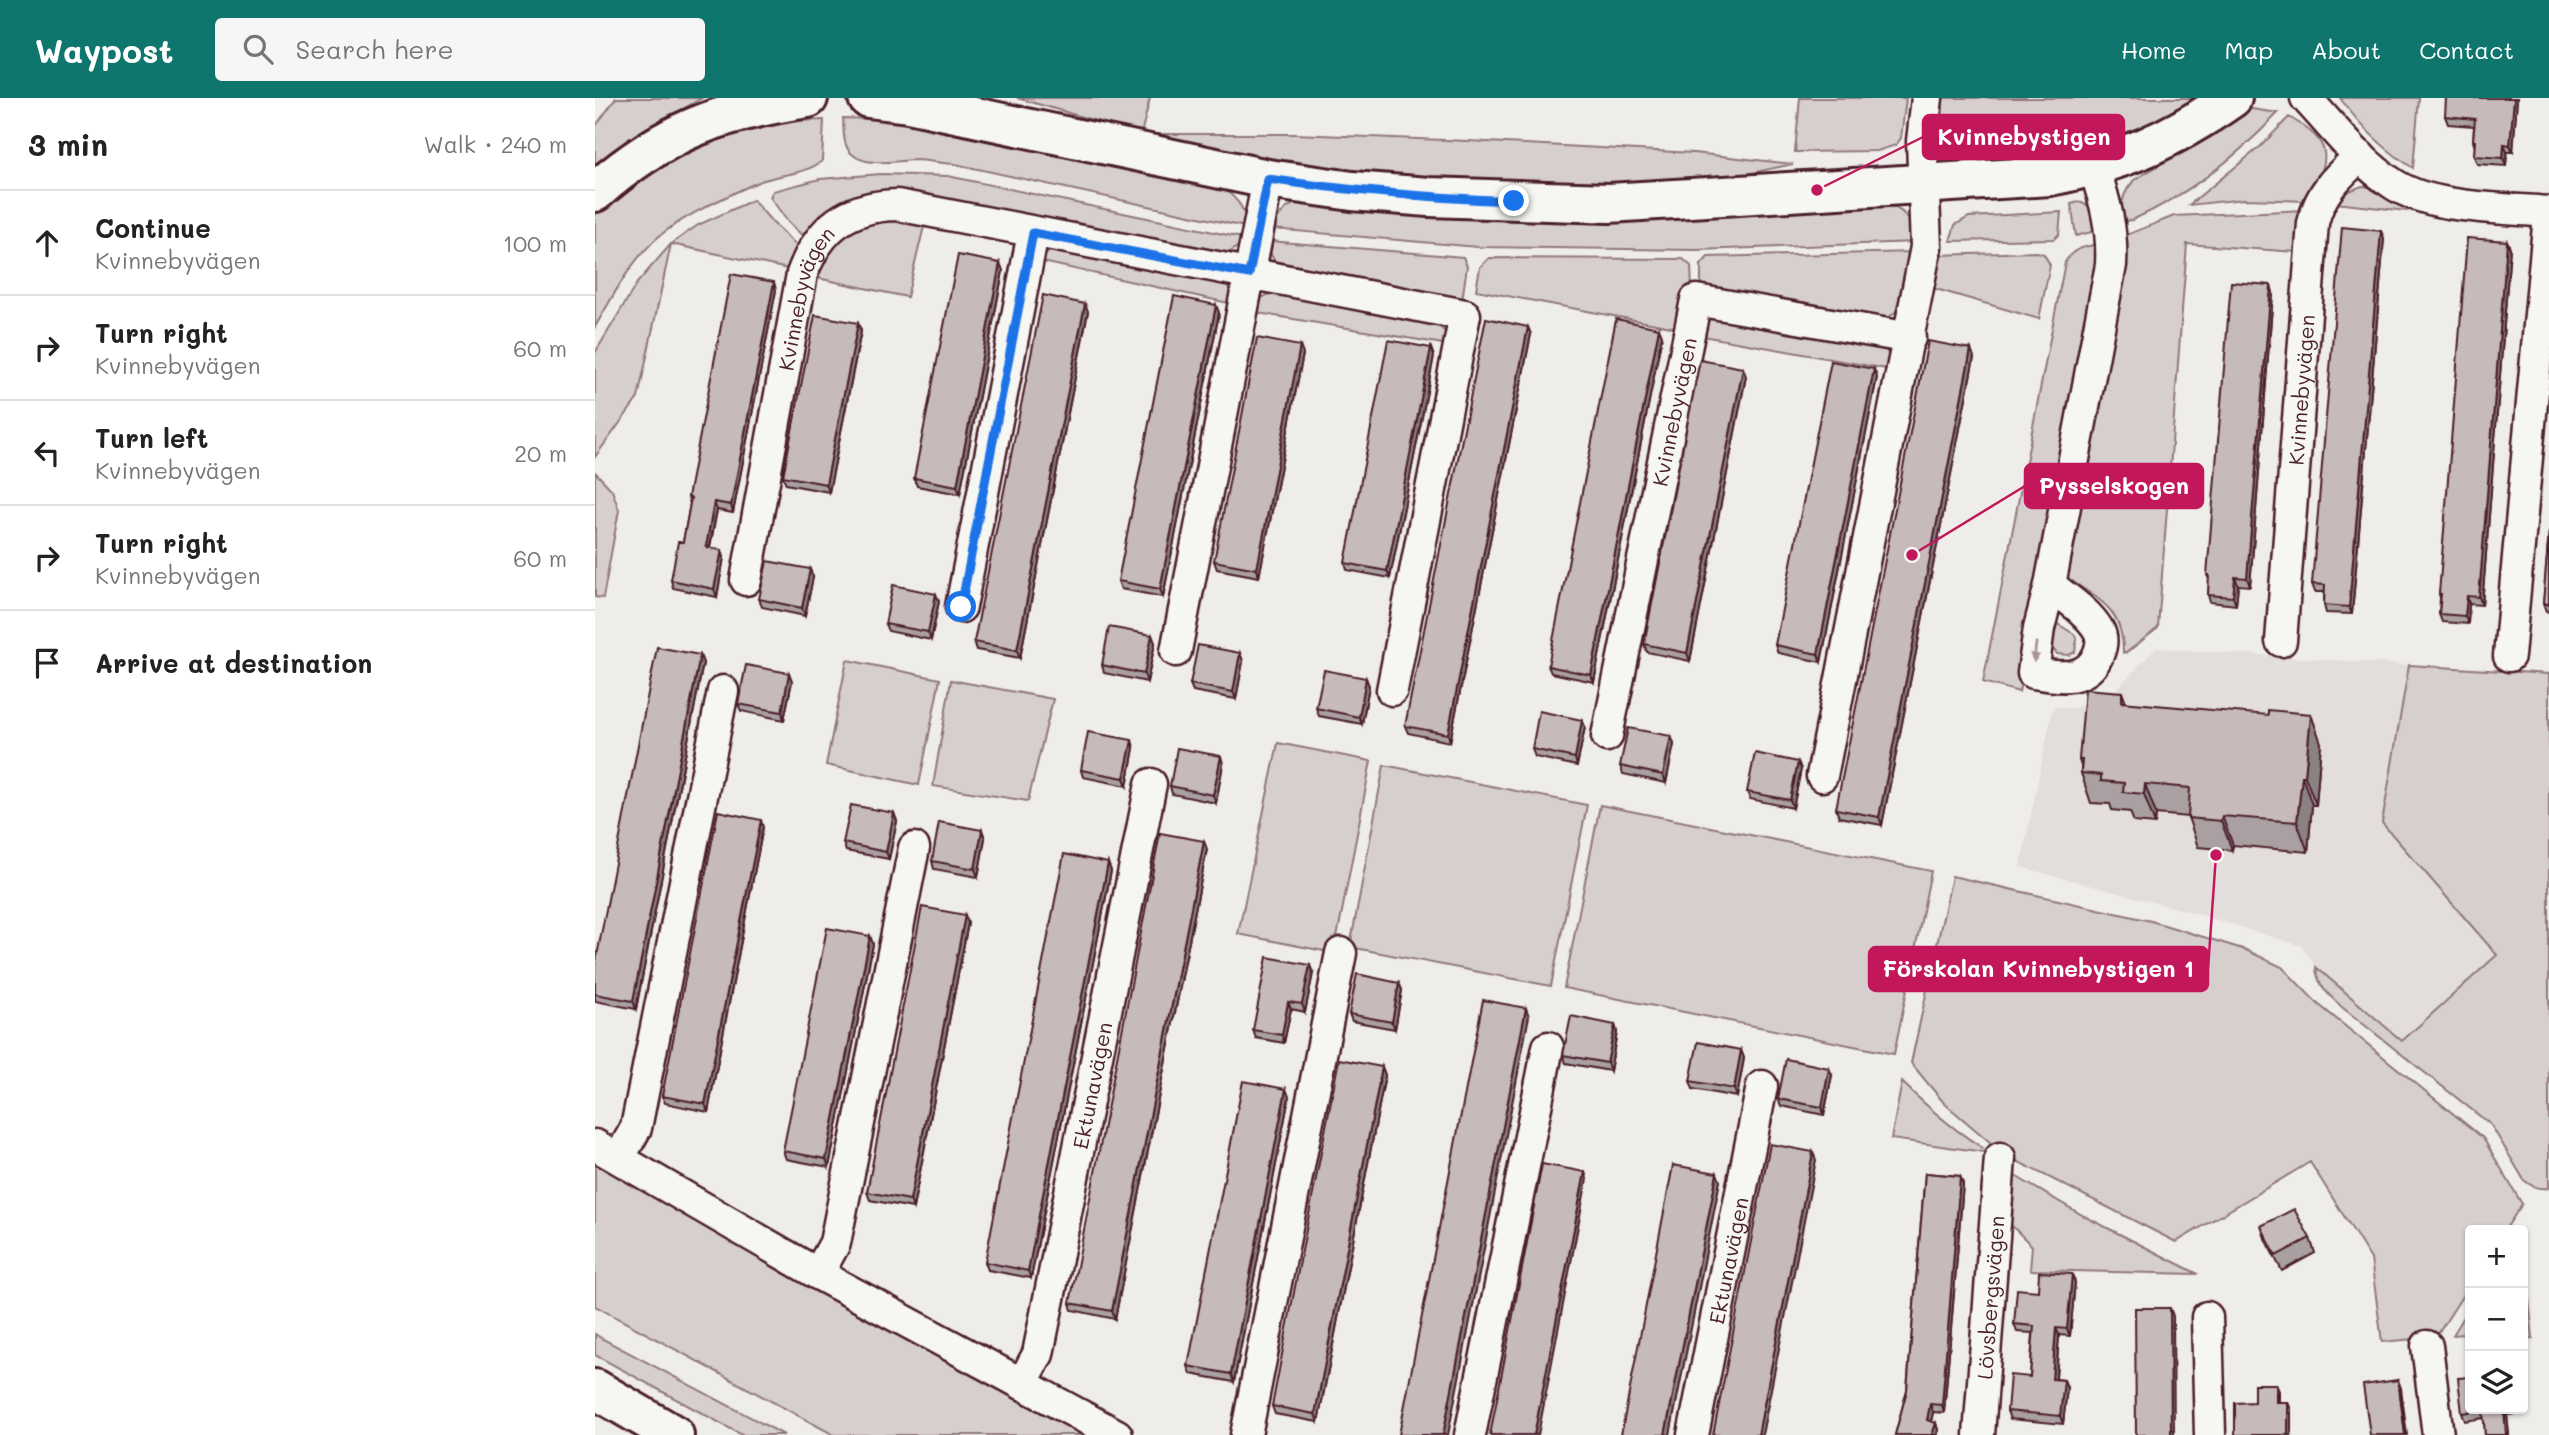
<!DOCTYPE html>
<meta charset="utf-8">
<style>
:root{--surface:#fff;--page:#f6f6f6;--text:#222;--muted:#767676;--line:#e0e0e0;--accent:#0f766e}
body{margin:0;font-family:Mali,sans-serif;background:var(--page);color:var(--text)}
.controls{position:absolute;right:21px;bottom:21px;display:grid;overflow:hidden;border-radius:7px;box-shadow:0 2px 5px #0004}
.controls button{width:63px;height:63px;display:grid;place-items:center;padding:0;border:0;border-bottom:2px solid var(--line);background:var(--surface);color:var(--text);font:35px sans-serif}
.stop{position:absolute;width:21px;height:21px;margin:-16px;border:5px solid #1a73e8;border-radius:50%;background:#fff}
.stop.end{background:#1a73e8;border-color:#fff;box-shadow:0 2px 7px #0008}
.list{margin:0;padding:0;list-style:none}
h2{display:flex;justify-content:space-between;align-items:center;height:91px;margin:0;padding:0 28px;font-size:30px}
h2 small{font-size:23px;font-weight:400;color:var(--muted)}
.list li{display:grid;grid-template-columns:46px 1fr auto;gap:21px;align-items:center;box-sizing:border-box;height:105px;padding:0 28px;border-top:2px solid var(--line)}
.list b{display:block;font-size:26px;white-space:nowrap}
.list p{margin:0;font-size:23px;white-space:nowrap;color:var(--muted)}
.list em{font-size:23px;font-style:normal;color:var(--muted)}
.icon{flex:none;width:38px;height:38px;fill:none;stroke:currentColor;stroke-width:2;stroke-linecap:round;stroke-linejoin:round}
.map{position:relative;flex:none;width:1954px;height:1337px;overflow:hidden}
header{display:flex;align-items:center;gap:42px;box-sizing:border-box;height:98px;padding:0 35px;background:var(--accent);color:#fff}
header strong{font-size:33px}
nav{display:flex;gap:38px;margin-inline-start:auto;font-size:24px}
.search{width:490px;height:63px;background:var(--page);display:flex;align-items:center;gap:18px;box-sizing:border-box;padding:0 24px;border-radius:7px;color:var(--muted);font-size:26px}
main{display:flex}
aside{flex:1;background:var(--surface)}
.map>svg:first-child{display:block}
.built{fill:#e3dedc}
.green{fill:#d7cfce;stroke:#90777c;stroke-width:2}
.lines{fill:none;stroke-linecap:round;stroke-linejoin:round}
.street-casing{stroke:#4a1f2b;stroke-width:35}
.secondary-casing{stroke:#4a1f2b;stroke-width:44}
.street{stroke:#f6f6f2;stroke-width:30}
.secondary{stroke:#f6f6f2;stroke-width:38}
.wall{fill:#aaa0a1;stroke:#4a1f2b;stroke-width:2}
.shaded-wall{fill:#8b8283;stroke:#4a1f2b;stroke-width:2}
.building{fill:#c6babb;stroke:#4a1f2b;stroke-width:2}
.oneway{fill:#a99598}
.route{stroke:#1a73e8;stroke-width:9}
.labels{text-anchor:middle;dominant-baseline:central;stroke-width:5;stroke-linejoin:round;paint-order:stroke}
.street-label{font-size:21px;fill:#4a1f2b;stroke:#f6f6f2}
.leader{fill:none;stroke:#c2185b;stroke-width:2.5}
.callout-dot{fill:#c2185b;stroke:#f6f6f2;stroke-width:2.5}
.callout{fill:#c2185b;stroke:#c2185b;stroke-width:2.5}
.callout-label{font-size:23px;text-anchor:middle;font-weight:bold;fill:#fff}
</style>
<header>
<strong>Waypost</strong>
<div class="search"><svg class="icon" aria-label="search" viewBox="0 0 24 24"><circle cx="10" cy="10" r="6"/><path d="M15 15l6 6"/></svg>Search here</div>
<nav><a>Home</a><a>Map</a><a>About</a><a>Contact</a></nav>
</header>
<main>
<aside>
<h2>3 min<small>Walk · 240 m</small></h2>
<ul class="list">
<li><svg class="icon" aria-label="ahead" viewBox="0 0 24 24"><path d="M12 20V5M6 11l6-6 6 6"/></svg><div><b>Continue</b><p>Kvinnebyvägen</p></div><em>100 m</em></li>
<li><svg class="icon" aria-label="right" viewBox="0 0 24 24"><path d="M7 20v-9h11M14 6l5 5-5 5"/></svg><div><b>Turn right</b><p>Kvinnebyvägen</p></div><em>60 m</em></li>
<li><svg class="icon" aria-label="left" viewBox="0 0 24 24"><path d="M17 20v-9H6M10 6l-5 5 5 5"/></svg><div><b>Turn left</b><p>Kvinnebyvägen</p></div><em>20 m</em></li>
<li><svg class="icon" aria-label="right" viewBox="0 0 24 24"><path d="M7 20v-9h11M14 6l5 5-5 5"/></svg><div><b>Turn right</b><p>Kvinnebyvägen</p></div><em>60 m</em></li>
<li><svg class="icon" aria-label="arrive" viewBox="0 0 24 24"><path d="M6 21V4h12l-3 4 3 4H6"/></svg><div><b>Arrive at destination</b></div></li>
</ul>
</aside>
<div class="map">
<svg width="1954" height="1337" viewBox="0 0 1954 1337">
<rect width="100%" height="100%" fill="#efedea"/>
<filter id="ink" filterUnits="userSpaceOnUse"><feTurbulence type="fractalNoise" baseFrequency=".0143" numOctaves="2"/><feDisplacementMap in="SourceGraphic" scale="14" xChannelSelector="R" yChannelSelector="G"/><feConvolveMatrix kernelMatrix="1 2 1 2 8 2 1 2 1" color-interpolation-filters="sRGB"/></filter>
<g filter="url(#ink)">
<path class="built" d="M1561,550L1814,567L1787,725L1903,856L1807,943L1721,869L1706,848L1603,816L1425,769L1458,609L1477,610L1513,600Z"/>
<path class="green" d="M21,0H107L56,29L0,69V29Z
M422,0H555L546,36H700L873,43L1099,55L1198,66L1129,81L1045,86L941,87L715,71L546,36Z
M1205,0H1311L1306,40L1301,47L1282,53L1200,54Z
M1348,0H1607C1587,11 1566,24 1545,33C1493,57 1437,60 1381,64L1380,56C1341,55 1348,30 1348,0Z
M1745,0H1824L1818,70C1788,51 1766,29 1745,0Z
M1657,11L1683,15C1641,60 1593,97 1537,122L1531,123C1522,109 1529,94 1539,82L1607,42L1646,14Z
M1694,19C1740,46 1735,59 1714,103L1649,101L1594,107L1666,48Z
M248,20L303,22L628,90C641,100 653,112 650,129L360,66C348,65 335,63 322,62C304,62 272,70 257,56C247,47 249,32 248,20Z
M229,22L227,63C210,77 181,76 161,85C130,99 76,123 54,148C31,171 16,202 0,229V117L9,108L71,61L143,32L196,23Z
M286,76L353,78L647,140L642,149L630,158L315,98L211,141L193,124L175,99L178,93L225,81Z
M1767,88L1774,89L1794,102L1818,110L1812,113L1740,105L1749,95Z
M158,102L178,125L205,151L198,172L76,146L43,300L0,359V255L42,185L76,146L103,127Z
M708,102L1295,107C1314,115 1317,126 1321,144L1101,152L883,149L677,131C684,115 692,107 708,102Z
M1484,104L1497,109L1504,132L1481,138L1476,106Z
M1710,112L1702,154L1592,146L1563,530L1531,555H1528C1528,517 1512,506 1483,487L1478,494L1470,480L1529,138L1579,118Z
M1466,114L1464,136L1459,141L1355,143L1360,127L1374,119Z
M291,118L330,124L312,199L218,179L244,137Z
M674,143L868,159L872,168L867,203L681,165L674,153Z
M1505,146L1504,170L1424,594L1388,584L1470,164C1479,149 1489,149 1505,146Z
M457,151L631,185L638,198V206L443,163Z
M1319,154C1313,178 1313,212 1289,222L1106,189V167L1113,159Z
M1442,154L1449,156L1455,167L1444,221L1334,189L1342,157Z
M894,160L1088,161L1096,168L1097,192L1082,230L881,192L885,169Z
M681,193L840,224L851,235L854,247L657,214L666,200Z
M1119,217L1289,250L1298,262L1297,272L1102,237L1107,226Z
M0,374L17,392L24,412L8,500L0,499Z
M1461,525L1479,536L1482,541L1480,554L1474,557L1462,556C1454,546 1459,536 1461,525Z
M252,562L345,581L324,687L231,667Z
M1814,567L1954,576V1090C1943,1091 1937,1089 1929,1082L1896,1027L1748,910C1735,898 1722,888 1721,869L1807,943L1902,857L1787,725Z
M356,582L458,601L433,703L338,688Z
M683,645L776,663L739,855L643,836Z
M789,667L992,707L956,888L755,849Z
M1005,707L1336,773L1299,956L969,890Z
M1357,778L1556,823L1651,852L1687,869L1723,906L1888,1040L1927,1106L1910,1132H1875V1186L1841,1239L1787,1244L1776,1161L1715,1064L1581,1144L1410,1057L1349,1005L1316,965Z
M1307,984C1335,1012 1362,1035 1396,1055L1296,1041Z
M0,1062L495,1337H239L0,1208Z
M1415,1075L1489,1118L1603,1176L1435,1172L1437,1148L1412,1123Z
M1928,1146L1938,1240L1928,1241Z
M1875,1209V1249L1870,1250L1868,1236L1858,1237Z
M0,1236L6,1240L189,1337H147L0,1257Z"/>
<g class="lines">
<defs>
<g id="street">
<path d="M1711,0C1738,29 1765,65 1800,87C1838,111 1909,110 1954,114"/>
<path id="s1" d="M151,482L207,176C224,130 252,108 302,107L870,217L797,592"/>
<path d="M1455,487C1471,500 1492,513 1503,531C1508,539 1507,548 1503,557C1491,585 1463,579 1438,575L1444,530L1455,487L1516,167C1518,131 1510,103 1499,69"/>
<path d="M366,509L438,135"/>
<path id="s2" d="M1686,543L1718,125C1725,94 1743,78 1765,58"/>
<path d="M581,553L673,81"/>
<path d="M1914,558L1954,117"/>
<path id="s3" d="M1012,638L1101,202L1315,240"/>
<path d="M1227,678L1331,149L1327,43L1332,0"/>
<path d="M0,1047L223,1176L522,1337"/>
<path d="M24,1060L41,1030L128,593"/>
<path d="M223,1176L240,1145L319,750"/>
<path d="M1612,1219L1615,1337"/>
<path d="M1832,1248L1843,1337"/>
<path id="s4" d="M427,1286L443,1256L556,686"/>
<path d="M651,1337L746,855"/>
<path d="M875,1337L953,949"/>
<path id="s5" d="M1098,1337L1167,988"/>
<path id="s6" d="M1384,1337L1405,1060"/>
</g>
<path id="secondary" d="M273,0L313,5L673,81L757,93L834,99L1014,105L1455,78C1527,64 1577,42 1637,0
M0,94C69,33 123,14 213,0
M0,1291L79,1337"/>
</defs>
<use href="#street" class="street-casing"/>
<use href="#secondary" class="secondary-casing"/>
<use href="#street" class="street"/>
<use href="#secondary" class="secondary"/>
</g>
<path class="wall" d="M1922,0L1918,54H1912L1911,68L1882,66L1879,58L1880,50L1878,43L1879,28L1853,26L1850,18Z
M1789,140L1757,516L1731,515L1729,507V494H1720L1717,486Z
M1912,143L1915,150L1887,507L1874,506L1873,526L1847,524L1844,516L1845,500L1844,496Z
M405,165L408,173L365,396L322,388L319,380Z
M1676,187L1678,195L1655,488L1643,487L1641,507L1615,504L1613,497L1614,481L1612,477Z
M181,192L138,415L122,412L115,450L129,459L122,499L78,490L76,482L88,444L95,406L93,399Z
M621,207L624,215L568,499L526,491L523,483Z
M493,213L425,560L382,552L379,544Z
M263,225L266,233L234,394L191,386L188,378Z
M936,236L855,644L813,635L810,628Z
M1067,237L999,584L956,575L953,568Z
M708,256L664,479L622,471L619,463Z
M839,258L795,480L752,472L750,465Z
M1379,259L1287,727L1244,719L1241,711Z
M1151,278L1095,563L1052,554L1049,546Z
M1282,279L1226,564L1183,555L1180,547Z
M1954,433V514L1951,513L1948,506Z
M218,479L210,518L167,509L164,501Z
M344,503L336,542L293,533L290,526Z
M557,537L560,545L552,584L509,575L507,567Z
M645,555L648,563L641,601L598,593L595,586Z
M105,557L108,565L41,911L0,903V868Z
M194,575L197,583L189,622L146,613L143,606Z
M771,580L774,588L767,626L724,618L721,610Z
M1531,605L1726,645L1721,707H1717L1713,754L1638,747L1637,752L1603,749L1593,719L1561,716L1560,726L1539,724L1535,714L1517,712L1515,706L1496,705L1486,675V668L1484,662Z
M987,622L990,629L982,668L940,659L937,651Z
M1076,638L1079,646L1071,685L1028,676L1025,668Z
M539,650L532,688L488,679L486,672Z
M1203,664L1206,671L1198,710L1155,701L1152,694Z
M628,666L621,705L577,696L575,688Z
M299,715L302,723L294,761L251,753L248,745Z
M168,729L113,1014L70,1005L67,998Z
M387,732L390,740L383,779L339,771L337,763Z
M612,751L520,1221L477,1212L475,1205Z
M513,765L516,773L436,1180L393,1172L390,1164Z
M373,825L318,1110L275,1102L272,1094Z
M275,838L278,846L234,1069L191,1061L188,1053Z
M718,875L710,914L696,911L689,945L661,940L658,932Z
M804,885L807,892L800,931L757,923L754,916Z
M1020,927L1022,934L1015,973L971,965L968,957Z
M1146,952L1149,960L1142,999L1098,991L1095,983Z
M787,969L790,977L723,1324L680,1316L677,1308Z
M1237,977L1229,1017L1186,1008L1183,1001Z
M691,991L694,999L639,1284L596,1276L593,1268Z
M1330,1075L1365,1078L1368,1086L1349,1315L1338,1314L1336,1324L1341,1325L1343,1332L1342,1337H1300L1312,1292Z
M1666,1128L1715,1140L1720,1155L1687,1173L1671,1143Z
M1480,1184L1475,1238L1464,1237L1461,1281L1469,1282L1472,1290L1468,1326L1415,1321L1412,1313L1435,1279L1438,1235L1422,1234L1419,1226L1443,1193Z
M1875,1311H1922V1316L1912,1317L1914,1337H1890L1889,1320L1870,1323L1867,1315Z"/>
<path class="shaded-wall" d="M1919,0H1922L1918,54L1915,47Z
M1909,46L1912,54L1911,68L1908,60Z
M1786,133L1789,140L1757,516L1754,509Z
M1912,143L1915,150L1887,507L1884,499Z
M405,165L408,173L365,396L362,388Z
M179,184L181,192L138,415L136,407Z
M1676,187L1678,195L1655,488L1652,480Z
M490,206L493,213L425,560L422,552Z
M621,207L624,215L568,499L565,491Z
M263,225L266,233L234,394L231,386Z
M933,229L936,236L855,644L853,636Z
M1064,230L1067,237L999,584L996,577Z
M705,248L708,256L664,479L662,471Z
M836,250L839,258L795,480L792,473Z
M1376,251L1379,259L1287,727L1284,719Z
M1148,270L1151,278L1095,563L1092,555Z
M1279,271L1282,279L1226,564L1223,556Z
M119,404L122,412L113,456L111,449Z
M127,452L129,459L122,499L119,491Z
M215,471L218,479L210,518L207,510Z
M1640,479L1643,487L1641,507L1638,499Z
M341,496L344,503L336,542L333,534Z
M1872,498L1874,506L1873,526L1870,518Z
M557,537L560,545L552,584L549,576Z
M645,555L648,563L641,601L638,594Z
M105,557L108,565L41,911L38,903Z
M194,575L197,583L189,622L187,614Z
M771,580L774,588L767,626L764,619Z
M1527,594L1538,624L1527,604Z
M1716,616L1726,645L1721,707L1710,678Z
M987,622L990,629L982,668L980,660Z
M1076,638L1079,646L1071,685L1068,677Z
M537,642L539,650L532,688L529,680Z
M626,658L628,666L621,705L618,697Z
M1203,664L1206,671L1198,710L1195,702Z
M1707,678L1717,707L1713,754L1702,724Z
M1550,686L1561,716L1560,726L1549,696Z
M299,715L302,723L294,761L291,754Z
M1627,718L1638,747L1637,752L1626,723Z
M166,722L168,729L113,1014L110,1006Z
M387,732L390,740L383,779L380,771Z
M609,743L612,751L520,1221L517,1213Z
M513,765L516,773L436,1180L433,1173Z
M370,817L373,825L318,1110L315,1102Z
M275,838L278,846L234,1069L231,1061Z
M715,867L718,875L710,914L707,906Z
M804,885L807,892L800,931L797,924Z
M693,904L696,911L689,945L687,937Z
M931,910L934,918L853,1337H848Z
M1020,927L1022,934L1015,973L1012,965Z
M1146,952L1149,960L1142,999L1139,991Z
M787,969L790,977L723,1324L720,1316Z
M1234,970L1237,977L1229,1017L1227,1009Z
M691,991L694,999L639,1284L636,1276Z
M1218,1054L1221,1062L1167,1337H1163Z
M990,1074L992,1081L943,1337H939Z
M1122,1075L1125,1083L1075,1337H1070Z
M1365,1078L1368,1086L1349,1315L1347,1307Z
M1477,1176L1480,1184L1475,1238L1472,1231Z
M1575,1210L1578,1218L1579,1337H1576Z
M1461,1230L1464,1237L1460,1289L1457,1281Z
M1469,1282L1472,1290L1468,1326L1465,1318Z
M1803,1282L1806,1290L1812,1337H1810Z
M1681,1286L1684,1293V1312L1681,1304Z
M1693,1304L1696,1312V1337H1693Z
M1335,1306L1338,1314L1335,1330L1332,1322Z
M1909,1311L1912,1317L1914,1337H1911Z
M1341,1325L1343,1332L1342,1337H1337Z"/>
<path class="building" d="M1851,0H1919L1915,47L1909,46L1908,60L1879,58L1880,43H1878L1880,21L1850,18Z
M1747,129L1786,133L1754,509L1729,507L1730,487L1717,486Z
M1872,140L1912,143L1884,499L1872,498L1870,518L1844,516L1846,496H1844Z
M363,157L405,165L362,388L319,380Z
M136,176L179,184L136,407L119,404L111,449L127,452L119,491L76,482L83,444H88L96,400L93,399Z
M1636,184L1676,187L1652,480L1640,479L1638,499L1613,497L1614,477H1612Z
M448,197L490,206L422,552L379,544Z
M579,198L621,207L565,491L523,483Z
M220,217L263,225L231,386L188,378Z
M891,220L933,229L853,636L810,628Z
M1021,221L1064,230L996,577L953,568Z
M662,240L705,248L662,471L619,463Z
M793,242L836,250L792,473L750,465Z
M1333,243L1376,251L1284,719L1241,711Z
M1105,262L1148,270L1092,555L1049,546Z
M1236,263L1279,271L1223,556L1180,547Z
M1954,433V506H1948Z
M172,463L215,471L207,510L164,501Z
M298,487L341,496L333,534L290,526Z
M514,529L557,537L549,576L507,567Z
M603,547L645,555L638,594L595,586Z
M62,549L105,557L38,903L0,896V868Z
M151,567L194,575L187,614L143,606Z
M729,572L771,580L764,619L721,610Z
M1490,591L1527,594V604L1673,617V612L1716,616L1710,678H1707L1702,724L1627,718L1626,723L1593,720L1595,690L1550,686L1549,696L1528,694L1529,685L1506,683V677L1486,675L1487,662H1484Z
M944,613L987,622L980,660L937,651Z
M1033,630L1076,638L1068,677L1025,668Z
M493,634L537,642L529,680L486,672Z
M582,650L626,658L618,697L575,688Z
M1160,655L1203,664L1195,702L1152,694Z
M256,707L299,715L291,754L248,745Z
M123,713L166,722L110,1006L67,998Z
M344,724L387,732L380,771L337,763Z
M565,735L609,743L517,1213L475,1205Z
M469,756L513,765L433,1173L390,1164Z
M327,809L370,817L315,1102L272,1094Z
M232,830L275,838L231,1061L188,1053Z
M672,859L715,867L707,906L693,904L687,937L658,932Z
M762,876L804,885L797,924L754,916Z
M888,902L931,910L848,1337H804Z
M976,918L1020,927L1012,965L968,957Z
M1103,944L1146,952L1139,991L1095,983Z
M744,961L787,969L720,1316L677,1308Z
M1191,961L1234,970L1227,1009L1183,1001Z
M648,983L691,991L636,1276L593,1268Z
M1175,1046L1218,1054L1163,1337H1118Z
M947,1066L990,1074L939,1337H895Z
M1078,1067L1122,1075L1070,1337H1026Z
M1330,1075L1365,1078L1347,1307L1335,1306L1332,1322L1341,1325L1337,1337H1300L1312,1292Z
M1699,1111L1715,1140L1681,1158L1666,1128Z
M1444,1174L1477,1176L1472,1231L1461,1230L1457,1281L1469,1282L1465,1318L1412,1313L1415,1277L1435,1279L1439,1228L1419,1226L1422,1191L1443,1193Z
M1540,1210H1575L1576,1337H1541Z
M1875,1279V1311H1909L1911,1337H1890L1888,1312L1867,1315L1863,1280Z
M1803,1282L1810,1337H1775L1768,1287Z
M1659,1286H1681V1304H1693V1337H1640V1305L1659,1304Z"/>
<defs><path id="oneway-solid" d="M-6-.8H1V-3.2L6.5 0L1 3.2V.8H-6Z" transform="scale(1.75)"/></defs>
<use class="oneway" href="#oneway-solid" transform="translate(1440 554) rotate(97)"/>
</g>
<g class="lines" filter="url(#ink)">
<path class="route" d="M366,509L438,135L654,176L673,81C755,93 836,100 919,103"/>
</g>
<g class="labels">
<g class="street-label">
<text stroke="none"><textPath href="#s1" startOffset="289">Kvinnebyvägen</textPath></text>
<text stroke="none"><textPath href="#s2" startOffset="252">Kvinnebyvägen</textPath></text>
<text stroke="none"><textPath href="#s3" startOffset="331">Kvinnebyvägen</textPath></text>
<text stroke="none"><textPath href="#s4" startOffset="308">Ektunavägen</textPath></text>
<text stroke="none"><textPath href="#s5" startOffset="178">Ektunavägen</textPath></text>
<text stroke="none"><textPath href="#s6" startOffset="138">Lövsbergsvägen</textPath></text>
</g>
</g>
<path class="leader" d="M1222 92L1328 39M1317 457L1430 388M1621 757L1613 871"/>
<g class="callout-dot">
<circle cx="1222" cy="92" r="7"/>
<circle cx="1317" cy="457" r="7"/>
<circle cx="1621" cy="757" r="7"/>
</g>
<g class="callout">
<rect x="1328" y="17" width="201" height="44" rx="7"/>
<rect x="1430" y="366" width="178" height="44" rx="7"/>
<rect x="1274" y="849" width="339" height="44" rx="7"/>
</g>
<g class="callout-label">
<text x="1429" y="47">Kvinnebystigen</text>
<text x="1519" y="396">Pysselskogen</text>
<text x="1443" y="879">Förskolan Kvinnebystigen 1</text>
</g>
</svg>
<div class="controls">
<button>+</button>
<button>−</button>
<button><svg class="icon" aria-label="layers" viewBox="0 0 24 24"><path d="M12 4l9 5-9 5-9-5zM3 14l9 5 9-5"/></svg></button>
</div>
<div class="stop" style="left:366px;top:509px"></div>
<div class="stop end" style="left:919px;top:103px"></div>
</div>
</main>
